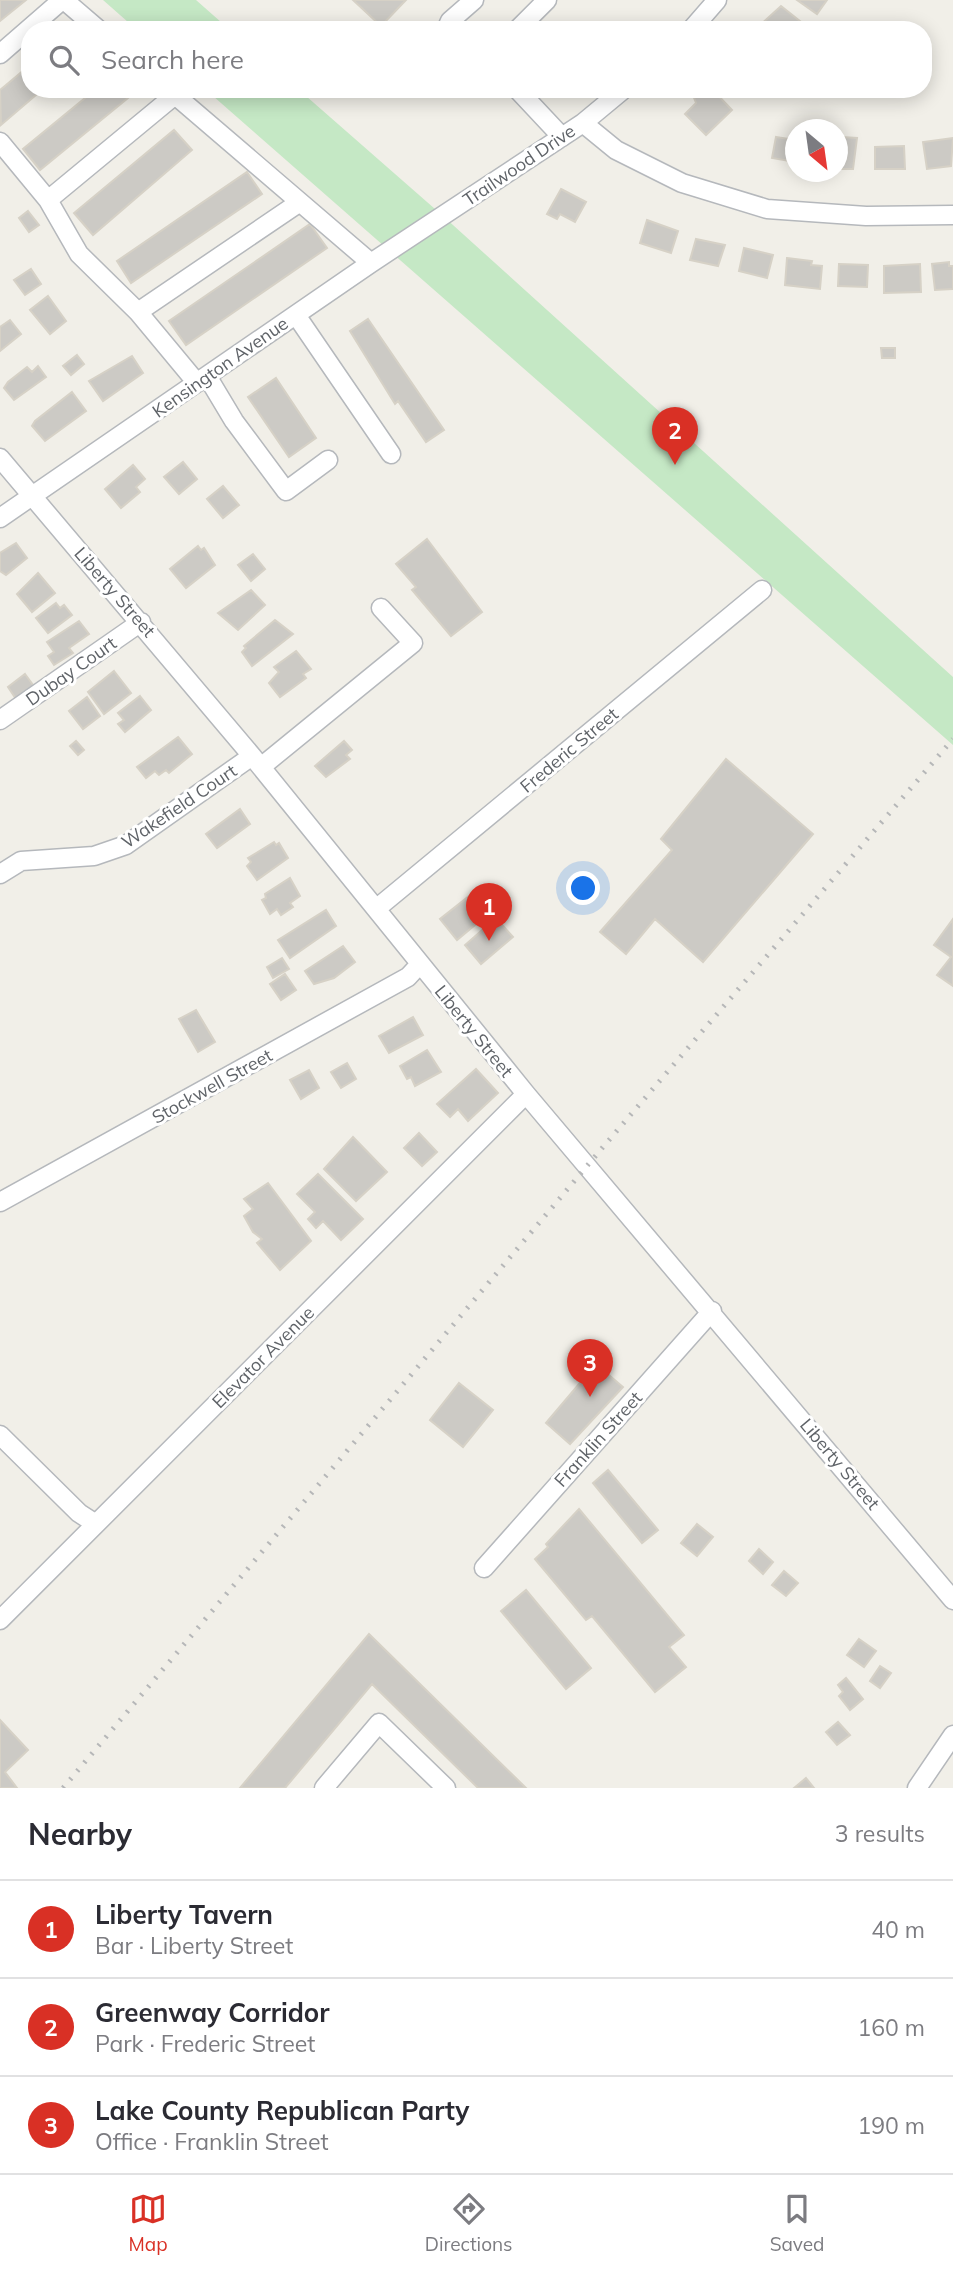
<!DOCTYPE html>
<meta charset="utf-8">
<style>
:root{--surface:#fff;--page:#f7f7f7;--text:#2b2b33;--muted:#7c7c81;--line:#e1e1e2;--accent:#d93025}
body{margin:0;font-family:Mulish,sans-serif;background:var(--page);color:var(--text)}
.compass{position:absolute;left:785px;top:119px;width:63px;height:63px;border-radius:50%;background:var(--surface);box-shadow:0 4px 18px #0003;rotate:151deg}
.you{position:absolute;left:584px;top:889px;width:24px;height:24px;margin:-18px;border:5px solid #fff;border-radius:50%;background:#1a73e8;box-shadow:0 0 0 10px #1a73e833}
.badge{display:grid;place-items:center;width:46px;height:46px;border-radius:50%;background:var(--accent);color:#fff;font-size:23px;font-weight:700}
.pin{position:absolute;translate:-50% -58px;filter:drop-shadow(0 2px 4px #0008)}
.pin::after{content:'';position:absolute;top:37px;width:24px;height:21px;background:inherit;clip-path:polygon(0 0,100% 0,50% 100%)}
.list{margin:0;padding:0;list-style:none}
h2{display:flex;justify-content:space-between;align-items:center;height:91px;margin:0;padding:0 28px;font-size:30px}
h2 small{font-size:23px;font-weight:400;color:var(--muted)}
.list li{display:grid;grid-template-columns:46px 1fr auto;gap:21px;align-items:center;box-sizing:border-box;height:98px;padding:0 28px;border-top:2px solid var(--line)}
.list b{display:block;font-size:26px;white-space:nowrap}
.list p{margin:0;font-size:23px;white-space:nowrap;color:var(--muted)}
.list em{font-size:23px;font-style:normal;color:var(--muted)}
.icon{flex:none;width:38px;height:38px;fill:none;stroke:currentColor;stroke-width:2;stroke-linecap:round;stroke-linejoin:round}
.map{position:relative;flex:none;width:953px;height:1788px;overflow:hidden}
.search{position:absolute;background:var(--surface);box-shadow:0 4px 18px #0003;left:21px;right:21px;top:21px;height:77px;display:flex;align-items:center;gap:18px;box-sizing:border-box;padding:0 24px;border-radius:28px;color:var(--muted);font-size:26px}
.sheet{height:385px;background:var(--surface)}
nav{display:flex;justify-content:space-around;align-items:center;box-sizing:border-box;height:98px;border-top:2px solid var(--line);background:var(--surface);font-size:19px;color:var(--muted)}
nav a{display:grid;justify-items:center;gap:4px}
nav .on{color:var(--accent)}
.map>svg:first-child{display:block}
.green{fill:#c5e8c5}
.building{fill:#cccac5;stroke:#d6d1c6;stroke-width:2}
.lines{fill:none;stroke-linecap:round;stroke-linejoin:round}
.minor-casing{stroke:#b5b8bc;stroke-width:21}
.minor{stroke:#fff;stroke-width:18}
.rail{stroke:#b6b7b8;stroke-width:5;stroke-dasharray:2 9;stroke-linecap:butt}
.labels{text-anchor:middle;dominant-baseline:central;stroke-width:6;stroke-linejoin:round;paint-order:stroke}
.street-label{font-size:18px;fill:#5f6368;stroke:#fff}
</style>
<div class="map">
<svg width="953" height="1788" viewBox="0 0 953 1788">
<rect width="100%" height="100%" fill="#f1efe8"/>
<path class="green" d="M103,0H196L230,30H137Z
M205,89H298L443,216L953,677V745Z"/>
<path class="building" d="M0,0H26L0,21Z
M353,0H406L381,26Z
M797,0H827L817,14Z
M781,6L801,22L794,30L756,29Z
M30,65V89H43L1,125L0,90Z
M96,89H139L40,170L23,149Z
M699,89H712L732,110L706,135L685,114L696,103L693,95Z
M174,130L192,150L93,235L74,213Z
M776,137L796,140V162L772,158Z
M841,137L857,138L853,169H838Z
M953,138L951,166L927,169L923,142Z
M904,146L905,169H875V147Z
M247,172L262,194L131,283L117,261Z
M561,189L586,202L575,222L560,214L557,219L547,214Z
M28,211L39,225L29,232L19,218Z
M647,220L678,231L671,253L640,243Z
M310,224L327,248L186,345L169,321Z
M696,239L725,245L718,266L690,260Z
M744,248L773,255L767,278L739,271Z
M787,258L812,261L811,265L822,266L820,289L785,285Z
M949,262V266H953V289L935,290L932,264Z
M839,264L868,265L867,287L838,286Z
M920,264L921,292L884,293V266Z
M31,269L41,284L25,295L14,280Z
M48,296L66,321L50,334L30,310Z
M368,319L444,430L426,442L398,401L395,404L350,331Z
M10,320L21,334L0,351V327Z
M881,348H895V358H882Z
M77,355L84,364L71,375L63,366Z
M132,356L143,373L103,401L89,381Z
M38,366L46,377L14,400L4,388L8,382L27,367L32,372Z
M276,378L316,438L289,457L248,397Z
M72,392L86,411L45,441L32,426L35,421Z
M183,462L197,479L179,494L164,477Z
M133,465L145,479L136,487L140,492L121,508L105,489Z
M223,486L239,505L223,518L207,499Z
M427,539L482,612L451,636L412,590L416,587L396,564Z
M16,543L27,558L6,575L0,571V553Z
M198,546L201,550L204,548L215,565L186,588L170,569Z
M253,554L265,569L251,581L238,565Z
M38,573L55,593L32,612L17,594Z
M251,590L265,605L238,630L218,613Z
M56,603L60,608L64,605L72,615L48,633L36,618Z
M275,620L293,634L252,666L242,652L246,648L244,646Z
M79,621L89,634L69,648L73,653L54,665L48,656L54,652L47,642Z
M296,651L311,669L303,674L306,678L280,697L269,683L279,672L274,667Z
M114,671L131,693L104,714L88,692Z
M25,674L36,689L18,702L8,687Z
M140,696L151,710L125,732L118,724L124,720L118,713Z
M87,697L100,716L83,729L69,711Z
M178,737L192,754L169,773L166,770L159,775L155,771L146,778L137,767Z
M76,741L84,750L78,755L70,746Z
M344,741L352,750L346,755L350,759L326,777L315,766Z
M726,759L813,834L703,962L655,919L626,954L600,932L672,850L661,839Z
M240,809L250,824L217,848L206,834Z
M274,842L276,845L279,843L288,858L257,880L247,866L251,862L248,858Z
M290,878L300,896L290,903L293,907L281,915L277,909L270,914L262,900L266,898L265,894Z
M478,889L494,909L457,940L440,919Z
M326,910L336,926L290,958L278,940Z
M496,918L513,937L481,964L465,945Z
M953,919V986L937,975L951,957L934,945Z
M343,946L355,962L334,978L314,984L305,971Z
M282,958L289,969L273,978L267,967Z
M285,974L296,990L281,1000L270,984Z
M196,1010L215,1042L198,1052L179,1019Z
M413,1017L423,1035L389,1053L379,1036Z
M427,1050L441,1072L415,1086L411,1077L407,1079L400,1066Z
M347,1063L356,1079L341,1088L331,1072Z
M476,1069L498,1093L468,1121L458,1109L450,1117L437,1104Z
M309,1070L319,1088L301,1099L290,1080Z
M419,1133L437,1152L422,1166L404,1148Z
M353,1137L387,1172L356,1201L324,1169Z
M318,1174L363,1219L341,1240L323,1221L316,1228L308,1219L315,1212L297,1194Z
M268,1183L311,1241L280,1270L257,1243L262,1239L253,1232L244,1216L253,1209L244,1199Z
M596,1364L623,1387L570,1444L546,1423Z
M459,1383L493,1410L463,1447L430,1420Z
M608,1470L658,1530L642,1543L593,1483Z
M579,1509L684,1635L669,1647L686,1667L655,1692L592,1616L586,1620L535,1559L548,1547L546,1544Z
M697,1524L713,1537L697,1556L681,1543Z
M759,1549L773,1562L763,1574L749,1561Z
M784,1571L798,1583L786,1596L772,1585Z
M526,1590L591,1668L566,1689L501,1611Z
M369,1634L526,1788H478L372,1684L285,1788H240Z
M859,1639L876,1651L864,1667L847,1655Z
M880,1666L891,1673L880,1688L870,1681Z
M846,1678L863,1699L850,1710L839,1696L843,1692L838,1685Z
M0,1720L28,1750L5,1772L17,1788H0Z
M838,1722L850,1735L837,1745L826,1732Z
M806,1778L814,1788H794Z"/>
<g class="lines">
<defs>
<path id="minor" d="M64,0L99,30
M446,30L450,21L474,0
M517,30L547,0
M691,30L717,0
M0,54L62,0
M168,89L371,263
M517,89L562,137
M583,123L624,89
M0,142L48,200L79,254L138,312L197,383
M48,200L175,95
M138,312L300,202
M296,315L391,454
M207,376L234,421L286,491L328,460
M0,458L252,756L526,1094L953,1600
M0,518L371,263L583,123L616,150L682,183L767,209L866,216L953,215
M0,720L141,622
M261,767L413,643L381,608
M0,874L21,861L94,856L126,845L252,756
M376,909L762,590
M0,1202L408,977L420,964
M0,1435L79,1513L96,1524
M484,1568L712,1311
M0,1620L526,1094
M324,1788L379,1723L446,1788
M917,1788L953,1735"/>
</defs>
<use href="#minor" class="minor-casing"/>
<use href="#minor" class="minor"/>
<path class="rail" d="M63,1788L603,1147L953,739"/>
</g>
<g class="labels">
<g class="street-label">
<text transform="translate(519 165) rotate(-34)">Trailwood Drive</text>
<text transform="translate(220 367) rotate(-35)">Kensington Avenue</text>
<text transform="translate(115 592) rotate(49)">Liberty Street</text>
<text transform="translate(71 671) rotate(-35)">Dubay Court</text>
<text transform="translate(569 750) rotate(-40)">Frederic Street</text>
<text transform="translate(179 806) rotate(-34)">Wakefield Court</text>
<text transform="translate(474 1031) rotate(51)">Liberty Street</text>
<text transform="translate(212 1086) rotate(-29)">Stockwell Street</text>
<text transform="translate(263 1357) rotate(-45)">Elevator Avenue</text>
<text transform="translate(598 1439) rotate(-48)">Franklin Street</text>
<text transform="translate(840 1464) rotate(50)">Liberty Street</text>
</g>
</g>
</svg>
<svg class="compass" viewBox="-18 -18 36 36"><path d="M0-13l5 13h-10z" fill="#e53935"/><path d="M0 13l5-13h-10z" fill="#7c7c81"/></svg>
<div class="you"></div>
<div class="pin badge" style="left:489px;top:941px">1</div>
<div class="pin badge" style="left:675px;top:465px">2</div>
<div class="pin badge" style="left:590px;top:1397px">3</div>
<div class="search"><svg class="icon" aria-label="search" viewBox="0 0 24 24"><circle cx="10" cy="10" r="6"/><path d="M15 15l6 6"/></svg>Search here</div>
</div>
<section class="sheet">
<h2>Nearby<small>3 results</small></h2>
<ul class="list">
<li><span class="badge">1</span><div><b>Liberty Tavern</b><p>Bar · Liberty Street</p></div><em>40 m</em></li>
<li><span class="badge">2</span><div><b>Greenway Corridor</b><p>Park · Frederic Street</p></div><em>160 m</em></li>
<li><span class="badge">3</span><div><b>Lake County Republican Party</b><p>Office · Franklin Street</p></div><em>190 m</em></li>
</ul>
</section>
<nav>
<a class="on"><svg class="icon" aria-label="map" viewBox="0 0 24 24"><path d="M3 6l6-2 6 2 6-2v14l-6 2-6-2-6 2zM9 4v14M15 6v14"/></svg>Map</a>
<a><svg class="icon" aria-label="directions" viewBox="0 0 24 24"><path d="M12 3l9 9-9 9-9-9zM9 14v-3h6M13 9l2 2-2 2"/></svg>Directions</a>
<a><svg class="icon" aria-label="saved" viewBox="0 0 24 24"><path d="M7 4h10v16l-5-4-5 4z"/></svg>Saved</a>
</nav>
